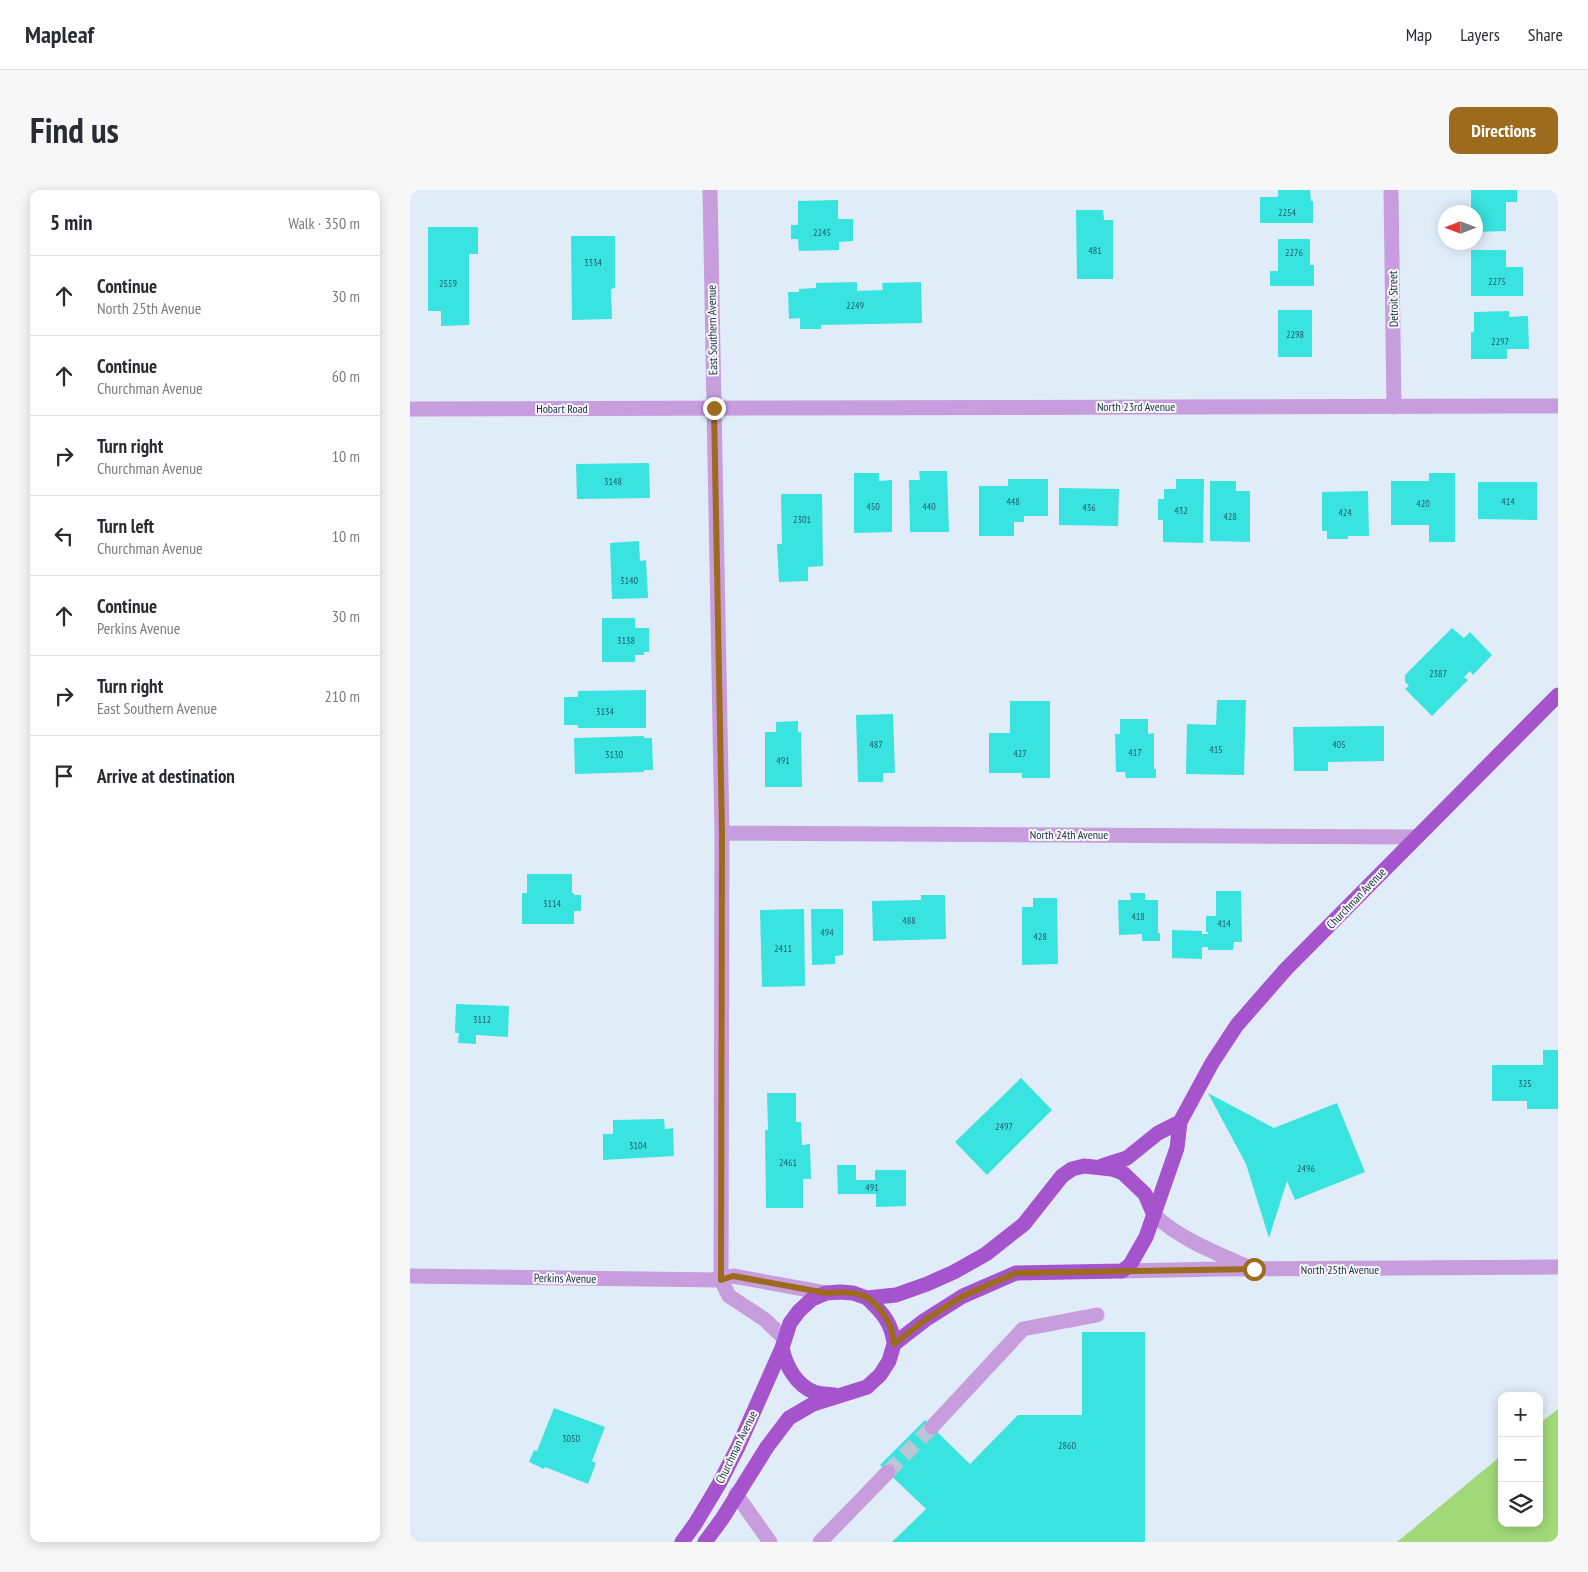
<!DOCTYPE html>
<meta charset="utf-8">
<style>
:root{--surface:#fff;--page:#f7f7f7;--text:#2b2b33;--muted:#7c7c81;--line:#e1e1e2;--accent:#9c6b1e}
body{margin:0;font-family:"PT Sans Narrow",sans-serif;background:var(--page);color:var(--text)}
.controls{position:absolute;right:15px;bottom:15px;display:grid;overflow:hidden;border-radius:10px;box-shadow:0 2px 12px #0003}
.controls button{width:45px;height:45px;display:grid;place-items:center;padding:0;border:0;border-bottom:1px solid var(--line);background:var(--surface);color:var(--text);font:25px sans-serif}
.compass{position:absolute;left:1028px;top:15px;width:45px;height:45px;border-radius:50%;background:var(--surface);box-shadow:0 2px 12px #0003;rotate:270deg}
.stop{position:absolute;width:15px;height:15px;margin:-11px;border:4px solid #9c6b1e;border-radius:50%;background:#fff}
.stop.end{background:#9c6b1e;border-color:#fff;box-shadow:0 1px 5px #0008}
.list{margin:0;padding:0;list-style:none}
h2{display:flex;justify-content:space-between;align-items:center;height:65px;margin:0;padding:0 20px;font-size:21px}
h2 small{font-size:16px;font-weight:400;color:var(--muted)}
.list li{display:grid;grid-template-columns:32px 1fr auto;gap:15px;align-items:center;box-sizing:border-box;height:80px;padding:0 20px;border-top:1px solid var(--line)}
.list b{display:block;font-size:19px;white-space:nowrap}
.list p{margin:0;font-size:16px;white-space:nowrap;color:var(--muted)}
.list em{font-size:16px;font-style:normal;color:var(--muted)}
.icon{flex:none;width:28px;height:28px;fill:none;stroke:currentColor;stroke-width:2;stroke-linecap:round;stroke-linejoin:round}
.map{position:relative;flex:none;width:1148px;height:1352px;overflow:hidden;border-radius:10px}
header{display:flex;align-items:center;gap:30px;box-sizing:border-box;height:70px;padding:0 25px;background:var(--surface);border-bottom:1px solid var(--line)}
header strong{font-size:24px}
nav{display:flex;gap:28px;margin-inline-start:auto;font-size:18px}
.intro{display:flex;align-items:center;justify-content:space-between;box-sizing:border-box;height:120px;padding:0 30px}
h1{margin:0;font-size:35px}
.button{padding:12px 22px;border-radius:10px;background:var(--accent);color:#fff;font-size:18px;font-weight:700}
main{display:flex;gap:30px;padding:0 30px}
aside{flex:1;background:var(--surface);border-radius:10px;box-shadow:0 2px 12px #0003}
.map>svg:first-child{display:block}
.green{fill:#a1d978}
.building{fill:#39e3e0}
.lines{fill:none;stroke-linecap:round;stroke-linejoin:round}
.minor-tunnel{stroke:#b9c6d6;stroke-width:15;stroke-dasharray:15 8;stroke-linecap:butt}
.minor{stroke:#c79dde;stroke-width:15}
.major{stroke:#a654ce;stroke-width:15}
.route{stroke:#9c6b1e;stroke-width:6}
.labels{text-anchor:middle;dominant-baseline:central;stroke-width:4;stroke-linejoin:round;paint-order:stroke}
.number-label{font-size:10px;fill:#215c6e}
.street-label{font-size:12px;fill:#192f48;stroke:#f7f7f7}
</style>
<header>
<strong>Mapleaf</strong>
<nav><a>Map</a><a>Layers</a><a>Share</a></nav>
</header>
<div class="intro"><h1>Find us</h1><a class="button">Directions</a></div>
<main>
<aside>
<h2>5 min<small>Walk · 350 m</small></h2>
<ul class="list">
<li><svg class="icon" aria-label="ahead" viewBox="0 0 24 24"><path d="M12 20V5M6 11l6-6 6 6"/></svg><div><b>Continue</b><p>North 25th Avenue</p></div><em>30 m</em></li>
<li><svg class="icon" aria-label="ahead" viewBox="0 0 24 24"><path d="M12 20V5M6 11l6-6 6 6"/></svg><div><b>Continue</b><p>Churchman Avenue</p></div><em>60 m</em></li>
<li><svg class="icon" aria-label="right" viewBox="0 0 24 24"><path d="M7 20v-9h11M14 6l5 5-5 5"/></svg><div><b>Turn right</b><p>Churchman Avenue</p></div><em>10 m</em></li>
<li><svg class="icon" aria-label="left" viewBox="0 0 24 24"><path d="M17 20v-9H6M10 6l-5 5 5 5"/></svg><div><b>Turn left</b><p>Churchman Avenue</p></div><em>10 m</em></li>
<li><svg class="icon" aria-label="ahead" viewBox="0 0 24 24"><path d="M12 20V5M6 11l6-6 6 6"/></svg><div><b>Continue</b><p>Perkins Avenue</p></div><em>30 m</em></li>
<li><svg class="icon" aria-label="right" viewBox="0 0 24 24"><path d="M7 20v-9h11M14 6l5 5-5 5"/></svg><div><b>Turn right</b><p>East Southern Avenue</p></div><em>210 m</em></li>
<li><svg class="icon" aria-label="arrive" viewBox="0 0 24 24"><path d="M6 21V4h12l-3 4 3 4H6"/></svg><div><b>Arrive at destination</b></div></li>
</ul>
</aside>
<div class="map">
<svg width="1148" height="1352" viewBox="0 0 1148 1352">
<rect width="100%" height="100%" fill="#e1ecf9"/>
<path class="green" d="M1148,1219V1352H987L1092,1265V1333H1129V1234Z"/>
<path class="building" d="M868,0H900L901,11H903V33H850V7H868Z
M1061,0H1107V12H1096V41L1066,42V22H1061Z
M428,10V29H443V51L429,52V60L389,61L388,49H381V35H388V11Z
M666,20H693L694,30H703V89H667Z
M18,37H68V64H59V135L31,136V121H18Z
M161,46H205V98L201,99L202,129L162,130Z
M868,49H900V75H904V96H860V81H868Z
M1061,60H1096V77H1113V106H1061Z
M447,92V101L473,100L472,93L511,92L512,133L411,135V139H390V128L379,129L378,102H389V99L406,98V93Z
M868,120H902V167H868Z
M1099,121V127L1118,126L1119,159H1097V169H1061V142H1064V122Z
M239,273L240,308L167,309L166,274Z
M509,281H537L539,342H500L499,290H510Z
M444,283H469V291L482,290V342L444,343Z
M1019,283H1045V352H1019V335H981V291H1019Z
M598,289H638V326H614V332H604V346H569V296H598Z
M766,289H794L793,353L753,352V330H748V309H754V299H766Z
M800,291H826V301H840V352L800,351Z
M1068,292H1127V330L1068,329Z
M649,298L709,299L708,336L649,335Z
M958,301L959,346H938V349H917V341H912V302Z
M371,304H412L413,376L398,377V391L369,392L367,354H372Z
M229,351L230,371L236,370L238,408L202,409L200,353Z
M192,428H225V438H239V462H234V465H225V472H192Z
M1042,438L1054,448L1060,442L1082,465L1063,485L1060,481L1054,487L1058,490L1022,526L995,499L999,496L995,492V485Z
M236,500V538H168V535H154V507H168V501Z
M807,510H836L834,585L776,584L777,534L806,535Z
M600,511H640V588H612V583H579V543H600Z
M483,524L485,583H473V592H448L446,525Z
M710,529H738V544L744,543V579H746V588H716L715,582H706L705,544H710Z
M388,531V542H391L392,597H355V542H366V532Z
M974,536V571L918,572V581H884L883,537Z
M234,546V548H242L243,580H234V582L165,584L164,548Z
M117,684H162V703H164V705H171V721H164V734H112V703H117Z
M806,701H831L832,752H824L823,760H798V757H792V769L762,768V740L792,741V744H798V742H796V726H806Z
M720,703H735V710H748V743H750V751H732V744L709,745L708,710H721Z
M511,705H535L536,749L463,751L462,711L511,710Z
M623,708H647L648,774L612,775V717H623Z
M394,719L395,796L352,797L350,720Z
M401,719H433V765L425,766V774L402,775Z
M46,814L99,816L98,847L66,845V854L48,853L49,843H45Z
M1133,860H1148V919H1117V911H1082V875H1133Z
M611,888L642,920L577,985L545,952Z
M357,903H386V932H391L392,955L400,954L401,989H393V1018H356L355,940H358Z
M798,903L864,938L927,913L955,982L885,1010L877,991L859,1048L836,974Z
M254,929L255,939L263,938L264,966L193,970V944H203V930Z
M427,975H446V990H465V980H496V1016L466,1017V1004H428Z
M672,1142H735V1352H482L516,1319L470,1275L515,1230L560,1274L608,1225H672Z
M144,1218L195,1237L182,1271L186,1273L178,1294L135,1277L134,1279L119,1272L124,1260L127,1261Z"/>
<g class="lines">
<path class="minor-tunnel" d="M478,1282L522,1237"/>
<path class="minor" d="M300,0L312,643L311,1090L319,1106L354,1129L374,1148
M981,0L984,217
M0,219L1148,216
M312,643L1005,647
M744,1025C772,1050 804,1062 838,1077
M712,1081L810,1079L1148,1077
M0,1086L311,1090L323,1086L416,1103
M522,1237L613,1139L687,1125
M326,1304L360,1352
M410,1352L478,1282"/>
<path class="major" d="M692,976L717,968L748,943L770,932
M457,1108C472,1122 482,1133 484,1154
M372,1158C376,1176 386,1195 404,1202C410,1204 418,1204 424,1205
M272,1352L285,1334L309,1294L328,1257L372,1158L380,1133L389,1121L402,1109L416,1103L430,1102L443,1103L457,1108L486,1105L517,1094L544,1082L576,1064L614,1034L652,986L662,979L674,976L702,979L713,983L735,1004L744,1025
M295,1352L312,1329L357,1257L379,1228L403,1214L457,1197L470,1185L479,1171L484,1154L515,1130L553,1106L606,1083L712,1081L720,1075L736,1047L767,958L770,932L802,873L827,835L876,779L1148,505"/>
</g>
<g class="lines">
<path class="route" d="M304,218L312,643L311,1090L323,1086L416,1103C429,1102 444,1101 456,1107C466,1112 480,1131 482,1142C483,1146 483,1150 484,1154L515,1130L553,1106L606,1083L844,1079"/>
</g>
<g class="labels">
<g class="number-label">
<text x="877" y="22">2254</text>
<text x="412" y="42">2245</text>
<text x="685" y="60">481</text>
<text x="884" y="62">2276</text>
<text x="183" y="72">3334</text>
<text x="1087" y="91">2275</text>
<text x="38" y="93">2559</text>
<text x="445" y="115">2249</text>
<text x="885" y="144">2298</text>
<text x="1090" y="151">2297</text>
<text x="203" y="291">3148</text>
<text x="603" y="311">448</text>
<text x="1098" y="311">414</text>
<text x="1013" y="313">420</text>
<text x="463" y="316">450</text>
<text x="519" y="316">440</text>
<text x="679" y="317">436</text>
<text x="771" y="320">432</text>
<text x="935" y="322">424</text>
<text x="820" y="326">428</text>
<text x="392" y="329">2301</text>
<text x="219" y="390">3140</text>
<text x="216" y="450">3138</text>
<text x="1028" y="483">2387</text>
<text x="195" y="521">3134</text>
<text x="466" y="554">487</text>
<text x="929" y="554">405</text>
<text x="806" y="559">415</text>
<text x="725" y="562">417</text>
<text x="610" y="563">427</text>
<text x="204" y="564">3130</text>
<text x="373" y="570">491</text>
<text x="142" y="713">3114</text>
<text x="728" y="726">418</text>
<text x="499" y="730">488</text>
<text x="814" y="733">414</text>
<text x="417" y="742">494</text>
<text x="630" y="746">428</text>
<text x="373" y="758">2411</text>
<text x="72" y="829">3112</text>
<text x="1115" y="893">325</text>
<text x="594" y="936">2497</text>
<text x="228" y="955">3104</text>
<text x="378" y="972">2461</text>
<text x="896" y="978">2496</text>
<text x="462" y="997">491</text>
<text x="161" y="1248">3050</text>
<text x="657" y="1255">2860</text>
</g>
<g class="street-label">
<text transform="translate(983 109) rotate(-91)">Detroit Street</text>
<text transform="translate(302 140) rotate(-91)">East Southern Avenue</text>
<text x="726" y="216">North 23rd Avenue</text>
<text x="152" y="218">Hobart Road</text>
<text x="659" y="644">North 24th Avenue</text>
<text transform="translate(946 708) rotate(-46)">Churchman Avenue</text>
<text x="930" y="1079">North 25th Avenue</text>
<text transform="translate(155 1088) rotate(1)">Perkins Avenue</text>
<text transform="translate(326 1257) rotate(-64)">Churchman Avenue</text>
</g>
</g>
</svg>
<div class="controls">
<button>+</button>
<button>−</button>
<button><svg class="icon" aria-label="layers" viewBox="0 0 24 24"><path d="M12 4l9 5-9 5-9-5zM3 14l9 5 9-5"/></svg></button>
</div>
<svg class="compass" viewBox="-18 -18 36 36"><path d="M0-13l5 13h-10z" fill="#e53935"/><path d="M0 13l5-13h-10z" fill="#7c7c81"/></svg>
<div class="stop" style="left:844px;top:1079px"></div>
<div class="stop end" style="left:304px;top:218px"></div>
</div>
</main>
